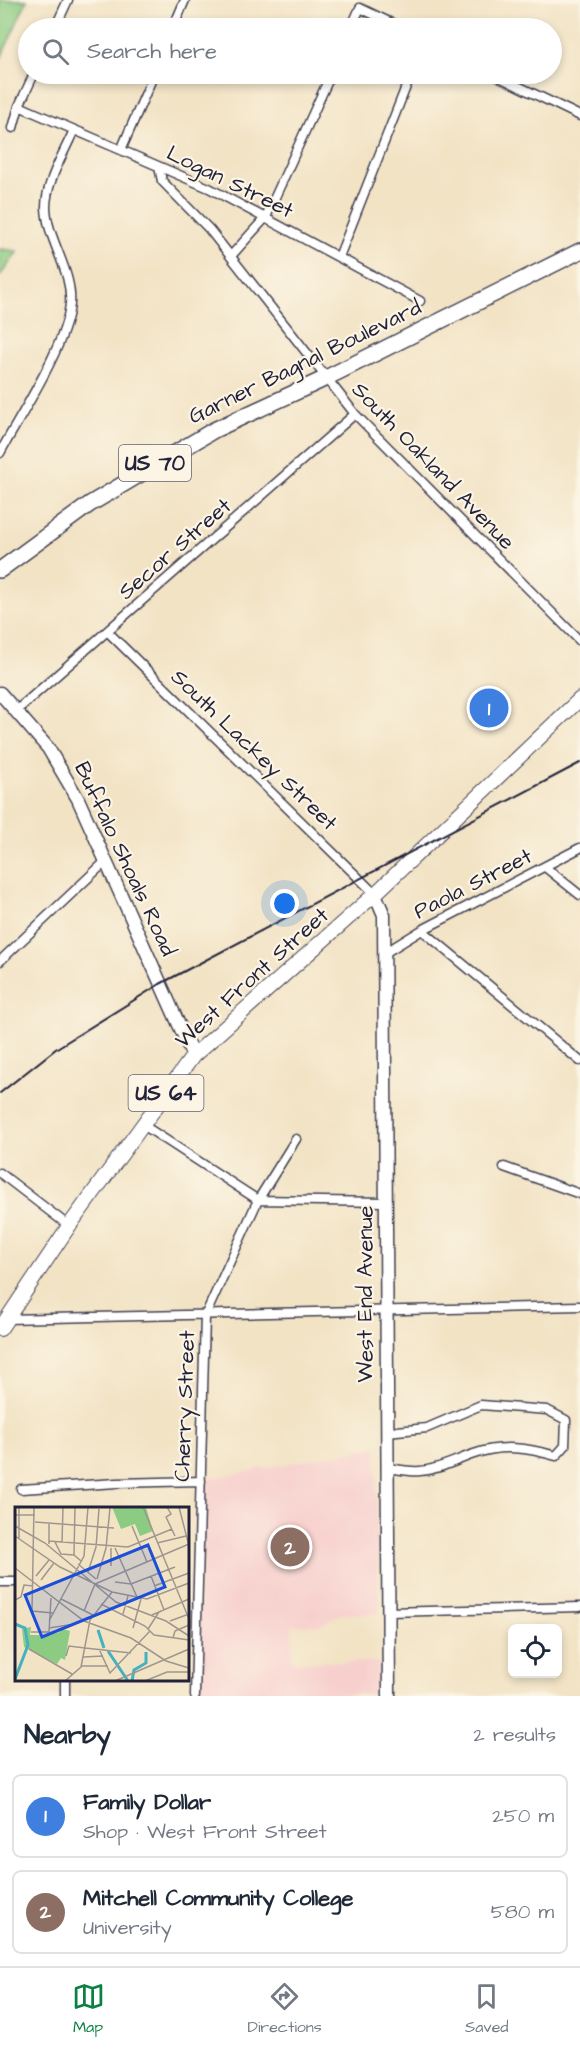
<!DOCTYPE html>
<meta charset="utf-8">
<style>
:root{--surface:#fff;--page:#f6f6f7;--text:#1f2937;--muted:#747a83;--line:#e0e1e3;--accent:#0b8043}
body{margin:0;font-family:"Architects Daughter",sans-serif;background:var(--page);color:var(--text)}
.controls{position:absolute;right:18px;bottom:18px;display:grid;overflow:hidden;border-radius:9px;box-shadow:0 3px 9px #0003}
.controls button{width:54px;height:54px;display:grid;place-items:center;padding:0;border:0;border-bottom:2px solid var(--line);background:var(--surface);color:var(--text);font:30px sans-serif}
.you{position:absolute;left:285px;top:904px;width:21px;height:21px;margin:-15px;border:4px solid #fff;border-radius:50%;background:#1a73e8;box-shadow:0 0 0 9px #1a73e833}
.badge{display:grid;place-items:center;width:39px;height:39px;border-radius:50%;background:var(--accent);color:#fff;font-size:20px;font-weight:700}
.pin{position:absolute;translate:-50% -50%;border:3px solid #fff;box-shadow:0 2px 6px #0006}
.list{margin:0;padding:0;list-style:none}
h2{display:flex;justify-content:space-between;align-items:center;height:78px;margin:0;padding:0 24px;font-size:26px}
h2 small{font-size:20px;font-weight:400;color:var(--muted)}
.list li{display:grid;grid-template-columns:39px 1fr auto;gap:18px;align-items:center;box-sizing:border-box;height:84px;margin:0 12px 12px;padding:0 12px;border:2px solid var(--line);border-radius:9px}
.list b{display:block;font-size:22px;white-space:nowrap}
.list p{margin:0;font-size:20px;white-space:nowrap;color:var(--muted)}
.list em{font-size:20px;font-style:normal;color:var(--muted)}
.icon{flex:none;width:33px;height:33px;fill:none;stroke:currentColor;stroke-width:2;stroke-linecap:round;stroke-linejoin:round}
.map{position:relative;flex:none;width:580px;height:1696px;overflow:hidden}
.search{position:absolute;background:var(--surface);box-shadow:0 3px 9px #0003;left:18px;right:18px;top:18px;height:66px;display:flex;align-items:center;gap:15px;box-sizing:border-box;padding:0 21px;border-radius:33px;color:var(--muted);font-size:22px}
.sheet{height:270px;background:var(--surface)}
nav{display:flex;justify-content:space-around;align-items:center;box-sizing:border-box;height:84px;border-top:2px solid var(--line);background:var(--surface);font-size:16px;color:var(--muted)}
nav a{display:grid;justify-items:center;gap:3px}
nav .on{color:var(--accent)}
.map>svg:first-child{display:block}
.built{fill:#f7d0ce}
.green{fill:#8bcb82;stroke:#56765e;stroke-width:1.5}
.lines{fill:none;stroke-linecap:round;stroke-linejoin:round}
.street-casing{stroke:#413f50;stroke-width:11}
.secondary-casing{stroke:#413f50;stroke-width:15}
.primary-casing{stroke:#413f50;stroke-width:16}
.highway-casing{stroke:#413f50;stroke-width:18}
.street{stroke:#fff;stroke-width:8}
.secondary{stroke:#fff;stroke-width:12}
.primary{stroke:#fff;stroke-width:14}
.highway{stroke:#fff;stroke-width:15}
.rail{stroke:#22223b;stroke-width:2}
.labels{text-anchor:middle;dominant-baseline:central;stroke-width:4.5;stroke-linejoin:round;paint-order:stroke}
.shield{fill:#fcf5e5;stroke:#63616e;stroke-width:1.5}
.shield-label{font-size:21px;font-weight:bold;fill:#22223b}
.street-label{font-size:22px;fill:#22223b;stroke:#fcf5e5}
.inset-river{fill:none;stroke:#44b1c0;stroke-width:3}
.inset-road{fill:none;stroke:#9f968e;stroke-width:1.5}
.view{fill:#1d4ed8;fill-opacity:0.15;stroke:#1d4ed8;stroke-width:3}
.inset-edge{fill:none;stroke:#22223b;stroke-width:3}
</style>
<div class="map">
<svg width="580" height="1696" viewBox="0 0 580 1696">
<rect width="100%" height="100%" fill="#fcf5e5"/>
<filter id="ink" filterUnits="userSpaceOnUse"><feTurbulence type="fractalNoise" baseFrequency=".0167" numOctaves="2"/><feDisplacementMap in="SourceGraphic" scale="12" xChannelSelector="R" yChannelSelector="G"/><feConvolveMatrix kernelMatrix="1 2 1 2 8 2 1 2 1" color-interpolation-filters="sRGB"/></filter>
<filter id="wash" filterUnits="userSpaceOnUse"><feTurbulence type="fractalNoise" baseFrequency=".008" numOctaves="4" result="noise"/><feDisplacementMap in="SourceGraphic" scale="24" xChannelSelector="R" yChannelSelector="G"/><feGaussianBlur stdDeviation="1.35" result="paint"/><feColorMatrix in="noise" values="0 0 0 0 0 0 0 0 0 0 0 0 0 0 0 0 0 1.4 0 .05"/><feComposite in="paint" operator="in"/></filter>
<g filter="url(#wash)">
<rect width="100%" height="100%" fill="#f2e3c5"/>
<path class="built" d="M376,1447L379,1614H340L322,1625H292V1662H379L380,1694L197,1695L203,1480Z"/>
<path class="green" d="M0,0H27L0,60Z
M0,249L18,251L0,276Z"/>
</g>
<g filter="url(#ink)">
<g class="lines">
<defs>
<path id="street" d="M55,28L68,0
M173,28L185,0
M351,28L360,8L402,28
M493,74L580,116
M19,106L209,188L420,301
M13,128L19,106L34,74
M121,150L154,74
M159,167L162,181L209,229L355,414L580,641
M231,256L266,217L331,74
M339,257L411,74
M0,453C21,414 66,346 70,304C73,271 47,240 46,207C46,182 64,153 74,130
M108,632L375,894
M17,710L355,414
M545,867L580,895
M422,930L580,1061
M383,954L422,930L580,848
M0,961L106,861
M143,1125L258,1200L385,1202
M504,1167L580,1194
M0,1173L69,1226
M6,1319L580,1306
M387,1432L427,1428L481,1405L547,1410L566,1420L565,1446L556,1456C528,1448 502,1444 474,1454C456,1460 438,1470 420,1471C409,1472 398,1469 387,1468
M21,1489L117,1483L201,1481
M0,1582H16
M388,1612L580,1607
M65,1696V1680
M195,1696L205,1316L258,1200L296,1139"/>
<path id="secondary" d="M0,693L48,748L78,799L193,1056
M375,894L384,915L389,1696"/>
<path id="primary" d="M0,1329L69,1226L193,1056L375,894L580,699"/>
<path id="highway" d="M0,570L90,504L214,430L324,379L580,251"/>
</defs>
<use href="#street" class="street-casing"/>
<use href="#secondary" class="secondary-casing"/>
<use href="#primary" class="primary-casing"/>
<use href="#highway" class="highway-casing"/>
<use href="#street" class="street"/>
<use href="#secondary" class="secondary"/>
<use href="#primary" class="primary"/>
<use href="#highway" class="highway"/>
<path class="rail" d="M0,1093L57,1048L160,984L580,763"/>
</g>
</g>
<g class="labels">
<g class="shield">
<rect x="119" y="445" width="72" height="36" rx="4.5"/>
<rect x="128.5" y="1075" width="75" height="36" rx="4.5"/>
</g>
<g class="shield-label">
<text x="155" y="463">US 70</text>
<text x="166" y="1093">US 64</text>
</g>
<g class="street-label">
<text transform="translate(230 182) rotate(26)">Logan Street</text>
<text transform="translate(305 362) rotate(-26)">Garner Bagnal Boulevard</text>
<text transform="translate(433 466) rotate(46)">South Oakland Avenue</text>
<text transform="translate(175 549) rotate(-41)">Secor Street</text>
<text transform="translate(254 750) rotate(44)">South Lackey Street</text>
<text transform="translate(125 859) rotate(65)">Buffalo Shoals Road</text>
<text transform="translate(473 884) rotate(-27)">Paola Street</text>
<text transform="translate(252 978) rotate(-42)">West Front Street</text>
<text transform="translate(365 1294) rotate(-90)">West End Avenue</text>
<text transform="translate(185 1406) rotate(-88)">Cherry Street</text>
</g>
</g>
<g transform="translate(15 1507)">
<rect width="174" height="174" fill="#f2e3c5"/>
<path d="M97,0H131L138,24L125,29L120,17L106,22ZM16,120L15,128H34L45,125L44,121L55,124L50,153L46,151L42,157L9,140L7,122Z" fill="#8bcb82"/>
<path class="inset-river" d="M0,117L10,121L13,138L0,172M83,123L89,141M93,144L113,174M117,174L119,163L131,156V145"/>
<path class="inset-road" d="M19,0L17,104L38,106M128,0L174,112M152,0L156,7L151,10L160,29M164,0L174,39M0,8H20M20,15L99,21M34,16V37M0,19L30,36L101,95L151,114L174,129M117,19L132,55M0,29L45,60L97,85L132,92L174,76M4,31V0M34,34L113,40L157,22M40,35L46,47L59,48L66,54M47,36L48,0M142,36L171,29M96,41V59M100,41L122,90M59,48L60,0M63,57L81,72M0,61L69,114L116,131L151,154L174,161M73,65L81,40L84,2M21,69L34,53M136,69L149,103M82,72L91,41L95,1M26,73L39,56M100,75L116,77L160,60M80,77L174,37M139,79L174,66M46,92L78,108M0,93L6,90L9,78L18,79M86,97L130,119L139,128L174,133M69,104L80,77M108,107L113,89M137,108L174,92M34,114L69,49L73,0M155,114L174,107M34,121L60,117M118,121L126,92M133,122L144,105M16,125H34M34,125L36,91M158,131L160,124L174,118M70,141L116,146M14,142L57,167M84,142L95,166L135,124M51,149L54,139L70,141M68,150L88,149M66,159H93M50,174L66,160L75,113L97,85M100,174L174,142M130,174L152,165H174"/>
<path class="view" d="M133,38L150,80L27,130L10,88Z"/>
<rect width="174" height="174" class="inset-edge"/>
</g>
</svg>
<div class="controls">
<button><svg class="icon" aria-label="locate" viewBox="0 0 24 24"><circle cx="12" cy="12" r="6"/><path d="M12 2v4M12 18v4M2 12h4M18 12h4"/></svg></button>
</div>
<div class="you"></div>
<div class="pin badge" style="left:489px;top:708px;background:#3f7fe0">1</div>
<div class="pin badge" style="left:290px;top:1547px;background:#8d6e63">2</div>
<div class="search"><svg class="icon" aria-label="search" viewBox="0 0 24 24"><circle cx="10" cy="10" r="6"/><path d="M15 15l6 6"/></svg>Search here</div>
</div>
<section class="sheet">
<h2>Nearby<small>2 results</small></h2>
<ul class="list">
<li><span class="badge" style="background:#3f7fe0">1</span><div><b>Family Dollar</b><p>Shop · West Front Street</p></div><em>250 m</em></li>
<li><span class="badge" style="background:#8d6e63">2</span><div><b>Mitchell Community College</b><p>University</p></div><em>580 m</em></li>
</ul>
</section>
<nav>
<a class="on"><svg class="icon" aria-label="map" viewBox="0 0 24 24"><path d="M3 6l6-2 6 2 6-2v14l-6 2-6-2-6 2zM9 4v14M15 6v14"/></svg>Map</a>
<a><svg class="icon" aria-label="directions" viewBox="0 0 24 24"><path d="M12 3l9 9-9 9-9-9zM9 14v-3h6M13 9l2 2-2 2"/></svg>Directions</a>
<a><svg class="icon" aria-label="saved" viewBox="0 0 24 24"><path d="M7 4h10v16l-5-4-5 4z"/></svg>Saved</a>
</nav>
